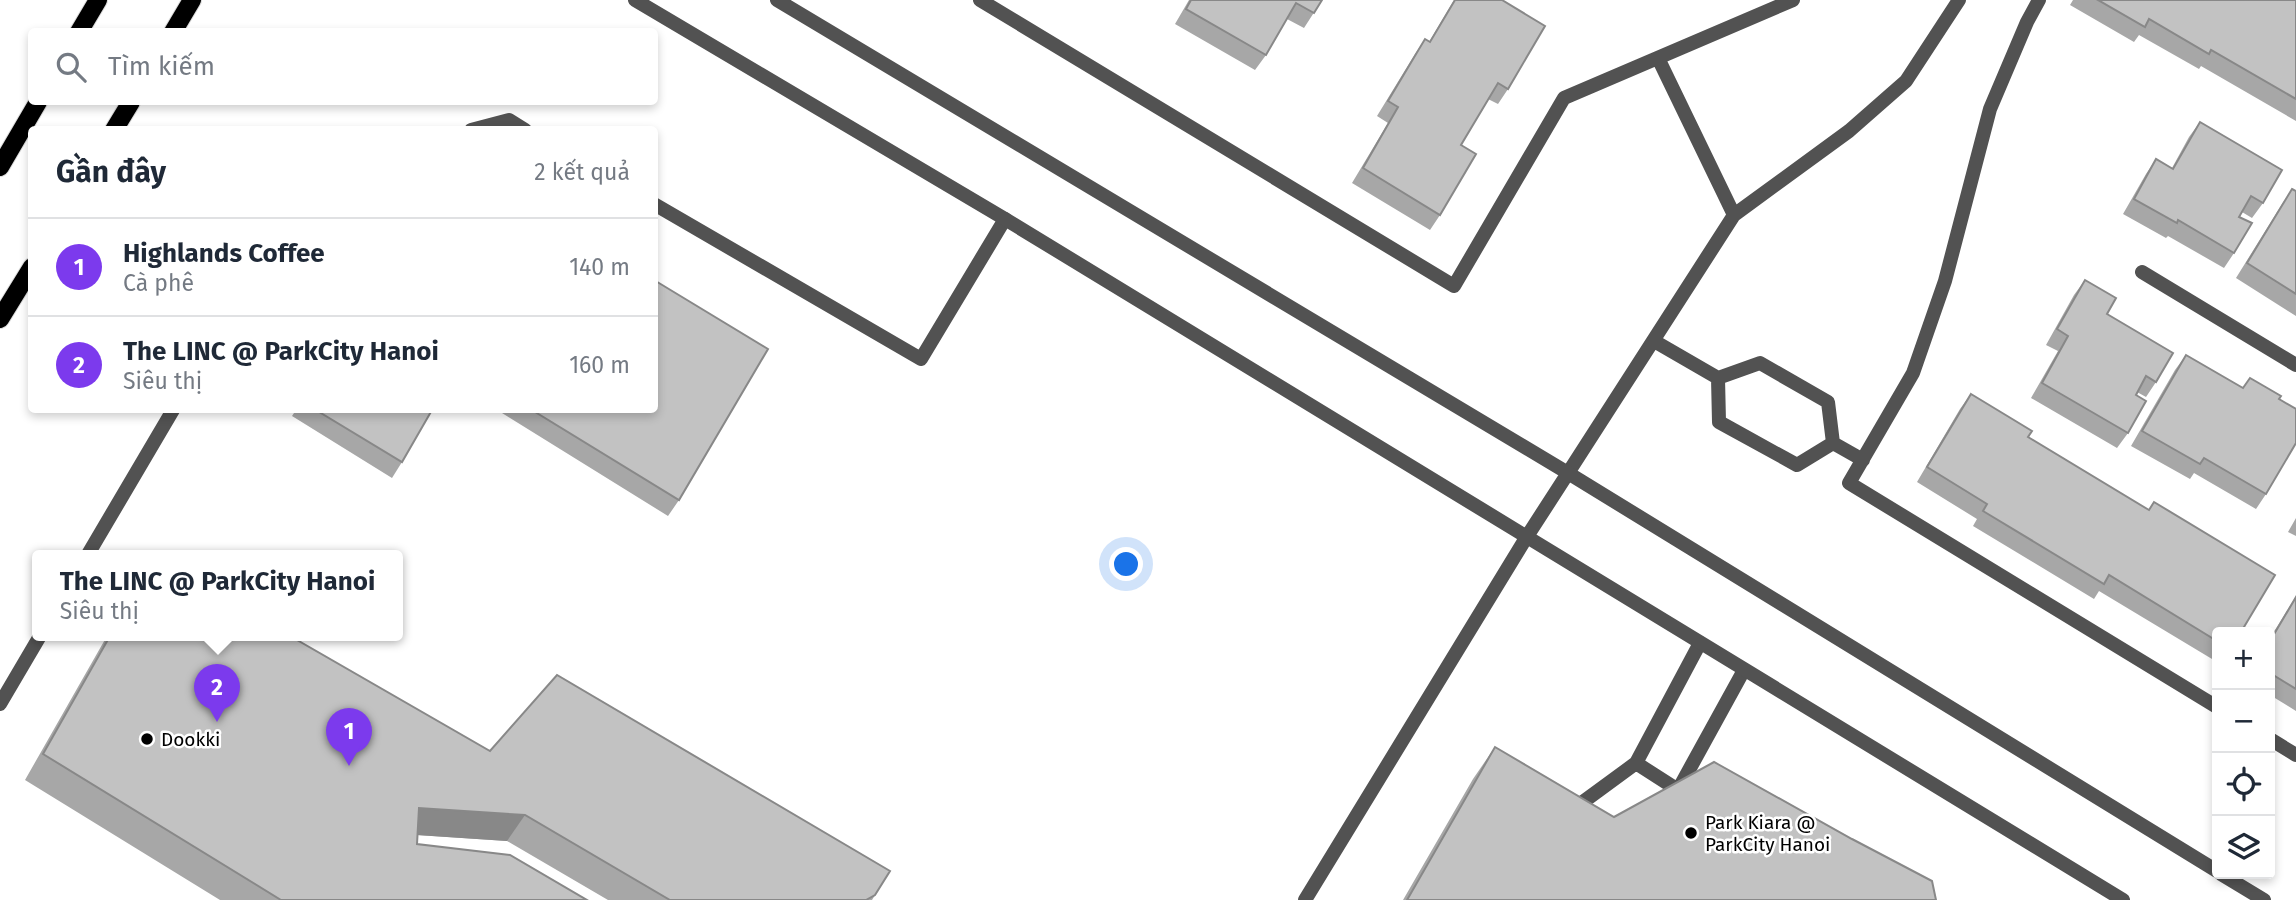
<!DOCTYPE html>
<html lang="vi">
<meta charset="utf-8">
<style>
:root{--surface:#fff;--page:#f2f2f3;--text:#1f2937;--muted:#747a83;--line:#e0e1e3;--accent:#7c3aed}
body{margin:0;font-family:"Fira Sans",sans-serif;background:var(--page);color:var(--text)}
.controls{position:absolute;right:21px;bottom:21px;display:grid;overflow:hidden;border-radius:7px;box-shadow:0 4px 10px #0003}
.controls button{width:63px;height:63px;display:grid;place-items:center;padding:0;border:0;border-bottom:2px solid var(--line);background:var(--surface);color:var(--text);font:35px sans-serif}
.you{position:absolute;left:1127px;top:565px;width:24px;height:24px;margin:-18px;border:5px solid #fff;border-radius:50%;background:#1a73e8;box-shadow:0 0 0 10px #1a73e833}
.badge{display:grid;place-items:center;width:46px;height:46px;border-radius:50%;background:var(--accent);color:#fff;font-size:23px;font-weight:700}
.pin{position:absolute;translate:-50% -58px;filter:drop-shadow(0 2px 4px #0008)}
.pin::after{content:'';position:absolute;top:37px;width:24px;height:21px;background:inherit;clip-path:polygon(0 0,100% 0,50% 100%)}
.popup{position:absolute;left:32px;top:550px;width:371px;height:91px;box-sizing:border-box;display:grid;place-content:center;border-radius:7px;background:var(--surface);filter:drop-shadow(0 2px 5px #0005);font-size:23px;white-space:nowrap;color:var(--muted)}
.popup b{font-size:26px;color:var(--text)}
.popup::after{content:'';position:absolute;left:50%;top:100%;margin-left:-14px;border:14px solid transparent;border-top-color:var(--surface)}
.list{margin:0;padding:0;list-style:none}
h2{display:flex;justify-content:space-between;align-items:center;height:91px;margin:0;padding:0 28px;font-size:30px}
h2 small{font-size:23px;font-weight:400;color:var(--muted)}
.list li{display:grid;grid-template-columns:46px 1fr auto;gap:21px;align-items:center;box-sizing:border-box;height:98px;padding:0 28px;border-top:2px solid var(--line)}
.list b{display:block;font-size:26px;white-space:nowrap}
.list p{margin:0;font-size:23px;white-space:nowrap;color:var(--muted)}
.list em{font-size:23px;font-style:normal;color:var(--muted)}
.icon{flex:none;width:38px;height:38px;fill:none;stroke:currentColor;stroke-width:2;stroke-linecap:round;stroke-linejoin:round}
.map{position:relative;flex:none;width:2296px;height:900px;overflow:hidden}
.search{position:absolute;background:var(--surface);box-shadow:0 4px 10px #0003;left:28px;top:28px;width:630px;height:77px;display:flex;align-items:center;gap:18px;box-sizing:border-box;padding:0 24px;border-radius:7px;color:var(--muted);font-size:26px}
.panel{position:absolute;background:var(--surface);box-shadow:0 4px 10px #0003;left:28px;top:126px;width:630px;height:287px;border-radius:7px}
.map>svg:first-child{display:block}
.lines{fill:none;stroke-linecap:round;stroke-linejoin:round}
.primary-casing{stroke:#dbdbdb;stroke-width:20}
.lane{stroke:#525252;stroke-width:14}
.street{stroke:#525252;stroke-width:14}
.primary{stroke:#000;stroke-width:18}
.wall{fill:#a7a7a7}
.shaded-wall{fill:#888}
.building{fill:#c2c2c2;stroke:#888;stroke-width:2}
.poi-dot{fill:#000;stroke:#fff;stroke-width:2.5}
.labels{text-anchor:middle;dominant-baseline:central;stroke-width:5;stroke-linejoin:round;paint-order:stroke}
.poi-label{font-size:19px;fill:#000;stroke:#fff;text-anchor:start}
</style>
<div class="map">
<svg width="2296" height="900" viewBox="0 0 2296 900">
<rect width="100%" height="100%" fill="#fff"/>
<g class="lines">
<defs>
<path id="primary" d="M79,32L98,0
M173,32L192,0
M114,130L131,102
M0,167L38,102
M0,319L32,267"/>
</defs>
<use href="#primary" class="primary-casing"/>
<path class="lane" d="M980,0L1454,286L1564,98L1793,0
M2039,0L2027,22L1990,109L1945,281L1913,373L1849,483L2217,707
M1658,58L1734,215
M471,130L509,120L525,130
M654,204L921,359L1005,219
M2142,272L2296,365
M1654,341L1718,378L1760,363L1828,402L1833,443
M1718,378L1719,422L1797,465L1833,443
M1833,443L1863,460
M1568,473L1734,215L1849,131L1906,81L1959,0
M87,556L173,410
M0,704L40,636
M2270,739L2296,755
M1636,763L1700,643
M1574,811L1572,810L1636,763L1678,790L1744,670"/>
<path class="street" d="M635,0L1005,219L2123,900
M777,0L1568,473L2217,871
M2221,874L2264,900
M1305,900L1526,538L1568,473"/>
<use href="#primary" class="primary"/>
</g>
<path class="wall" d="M1189,0H1322L1304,28L1287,19L1266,55L1255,70L1175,24Z
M1454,0H1502L1508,89L1498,104L1488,99L1461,145L1440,215L1430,230L1352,183L1388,123L1377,116L1415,54L1425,39L1429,42Z
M2073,0H2296V121L2201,66L2199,69L2139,35L2134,42L2070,5Z
M2200,122L2263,203L2252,218L2242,212L2239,217L2234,253L2224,268L2168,236L2166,238L2123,214L2146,174L2156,159L2172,168L2189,137Z
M2292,189L2296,191V316L2236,278L2282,204Z
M2085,280L2107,314L2156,382L2146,397L2137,392L2136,395L2128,433L2117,448L2031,398L2058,351L2046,345L2074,295Z
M2186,355L2243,388L2250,378L2279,399L2266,494L2256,509L2194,473L2190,479L2131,446L2175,370Z
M1971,394L2028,437L2217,632V662L2099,591L2094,599L1973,526L1977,519L1917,482L1960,409Z
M296,410H432L402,462L392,478L292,416Z
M504,410H654L679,500L668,516L502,413Z
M2296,518V536L2288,532Z
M2296,596V711L2270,695V638Z
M107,636H290L490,751L890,871L872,900H608L507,841L418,835L417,844L587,900H220L25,780Z
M1495,747L1614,817L1936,900H1403L1473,779Z"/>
<path class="shaded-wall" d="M419,808L525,815L507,841L401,834Z"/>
<path class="building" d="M1191,0H1322L1314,13L1296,3L1266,55L1186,9Z
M1455,0H1502L1545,26L1508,89L1498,83L1461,145L1476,154L1440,215L1363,168L1398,107L1388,101L1425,39L1430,42Z
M2098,0H2296V99L2211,50L2209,54L2149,19L2145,27Z
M2200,122L2282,170L2263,203L2251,196L2239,217L2252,223L2234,253L2178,220L2177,223L2134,199L2156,159L2173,169Z
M2292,189L2296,191V294L2247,263Z
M654,280L768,349L679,500L532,410H654Z
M2085,280L2116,298L2107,314L2173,353L2156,382L2146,376L2136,395L2146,401L2128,433L2042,383L2068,336L2057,329Z
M2186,355L2243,388L2250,378L2281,396L2279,399L2296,409V443L2266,494L2204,458L2200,464L2142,431Z
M1971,394L2032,431L2028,437L2149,510L2154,502L2275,575L2241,632H2217V641L2109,575L2104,584L1983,511L1987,504L1927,467Z
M316,410H432L402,462Z
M2296,597V689L2270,673V641Z
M110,636H290L490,751L557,675L890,871L875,895L866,900H670L525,815L419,808L417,844L510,855L587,900H281L43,754Z
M1495,747L1614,817L1714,762L1852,839L1932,881L1936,900H1407Z"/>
<g class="poi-dot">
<circle cx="147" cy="739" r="7"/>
<circle cx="1691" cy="833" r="7"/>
</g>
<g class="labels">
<g class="poi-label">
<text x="161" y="739">Dookki</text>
<text x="1705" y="822">Park Kiara @<tspan x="1705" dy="22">ParkCity Hanoi</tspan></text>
</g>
</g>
</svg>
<div class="controls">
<button>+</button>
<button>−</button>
<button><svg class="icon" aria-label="locate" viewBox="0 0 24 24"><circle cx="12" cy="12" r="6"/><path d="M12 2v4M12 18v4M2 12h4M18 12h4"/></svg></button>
<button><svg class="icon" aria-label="layers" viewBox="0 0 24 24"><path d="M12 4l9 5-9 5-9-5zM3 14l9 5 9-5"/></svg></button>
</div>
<div class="you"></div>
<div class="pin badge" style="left:349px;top:766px">1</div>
<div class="pin badge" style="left:217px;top:722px">2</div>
<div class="popup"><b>The LINC @ ParkCity Hanoi</b>Siêu thị</div>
<div class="search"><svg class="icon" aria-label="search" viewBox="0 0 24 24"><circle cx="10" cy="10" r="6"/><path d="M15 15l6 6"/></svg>Tìm kiếm</div>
<section class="panel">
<h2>Gần đây<small>2 kết quả</small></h2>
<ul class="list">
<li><span class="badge">1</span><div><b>Highlands Coffee</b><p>Cà phê</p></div><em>140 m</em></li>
<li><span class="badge">2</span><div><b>The LINC @ ParkCity Hanoi</b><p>Siêu thị</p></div><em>160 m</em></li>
</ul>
</section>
</div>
